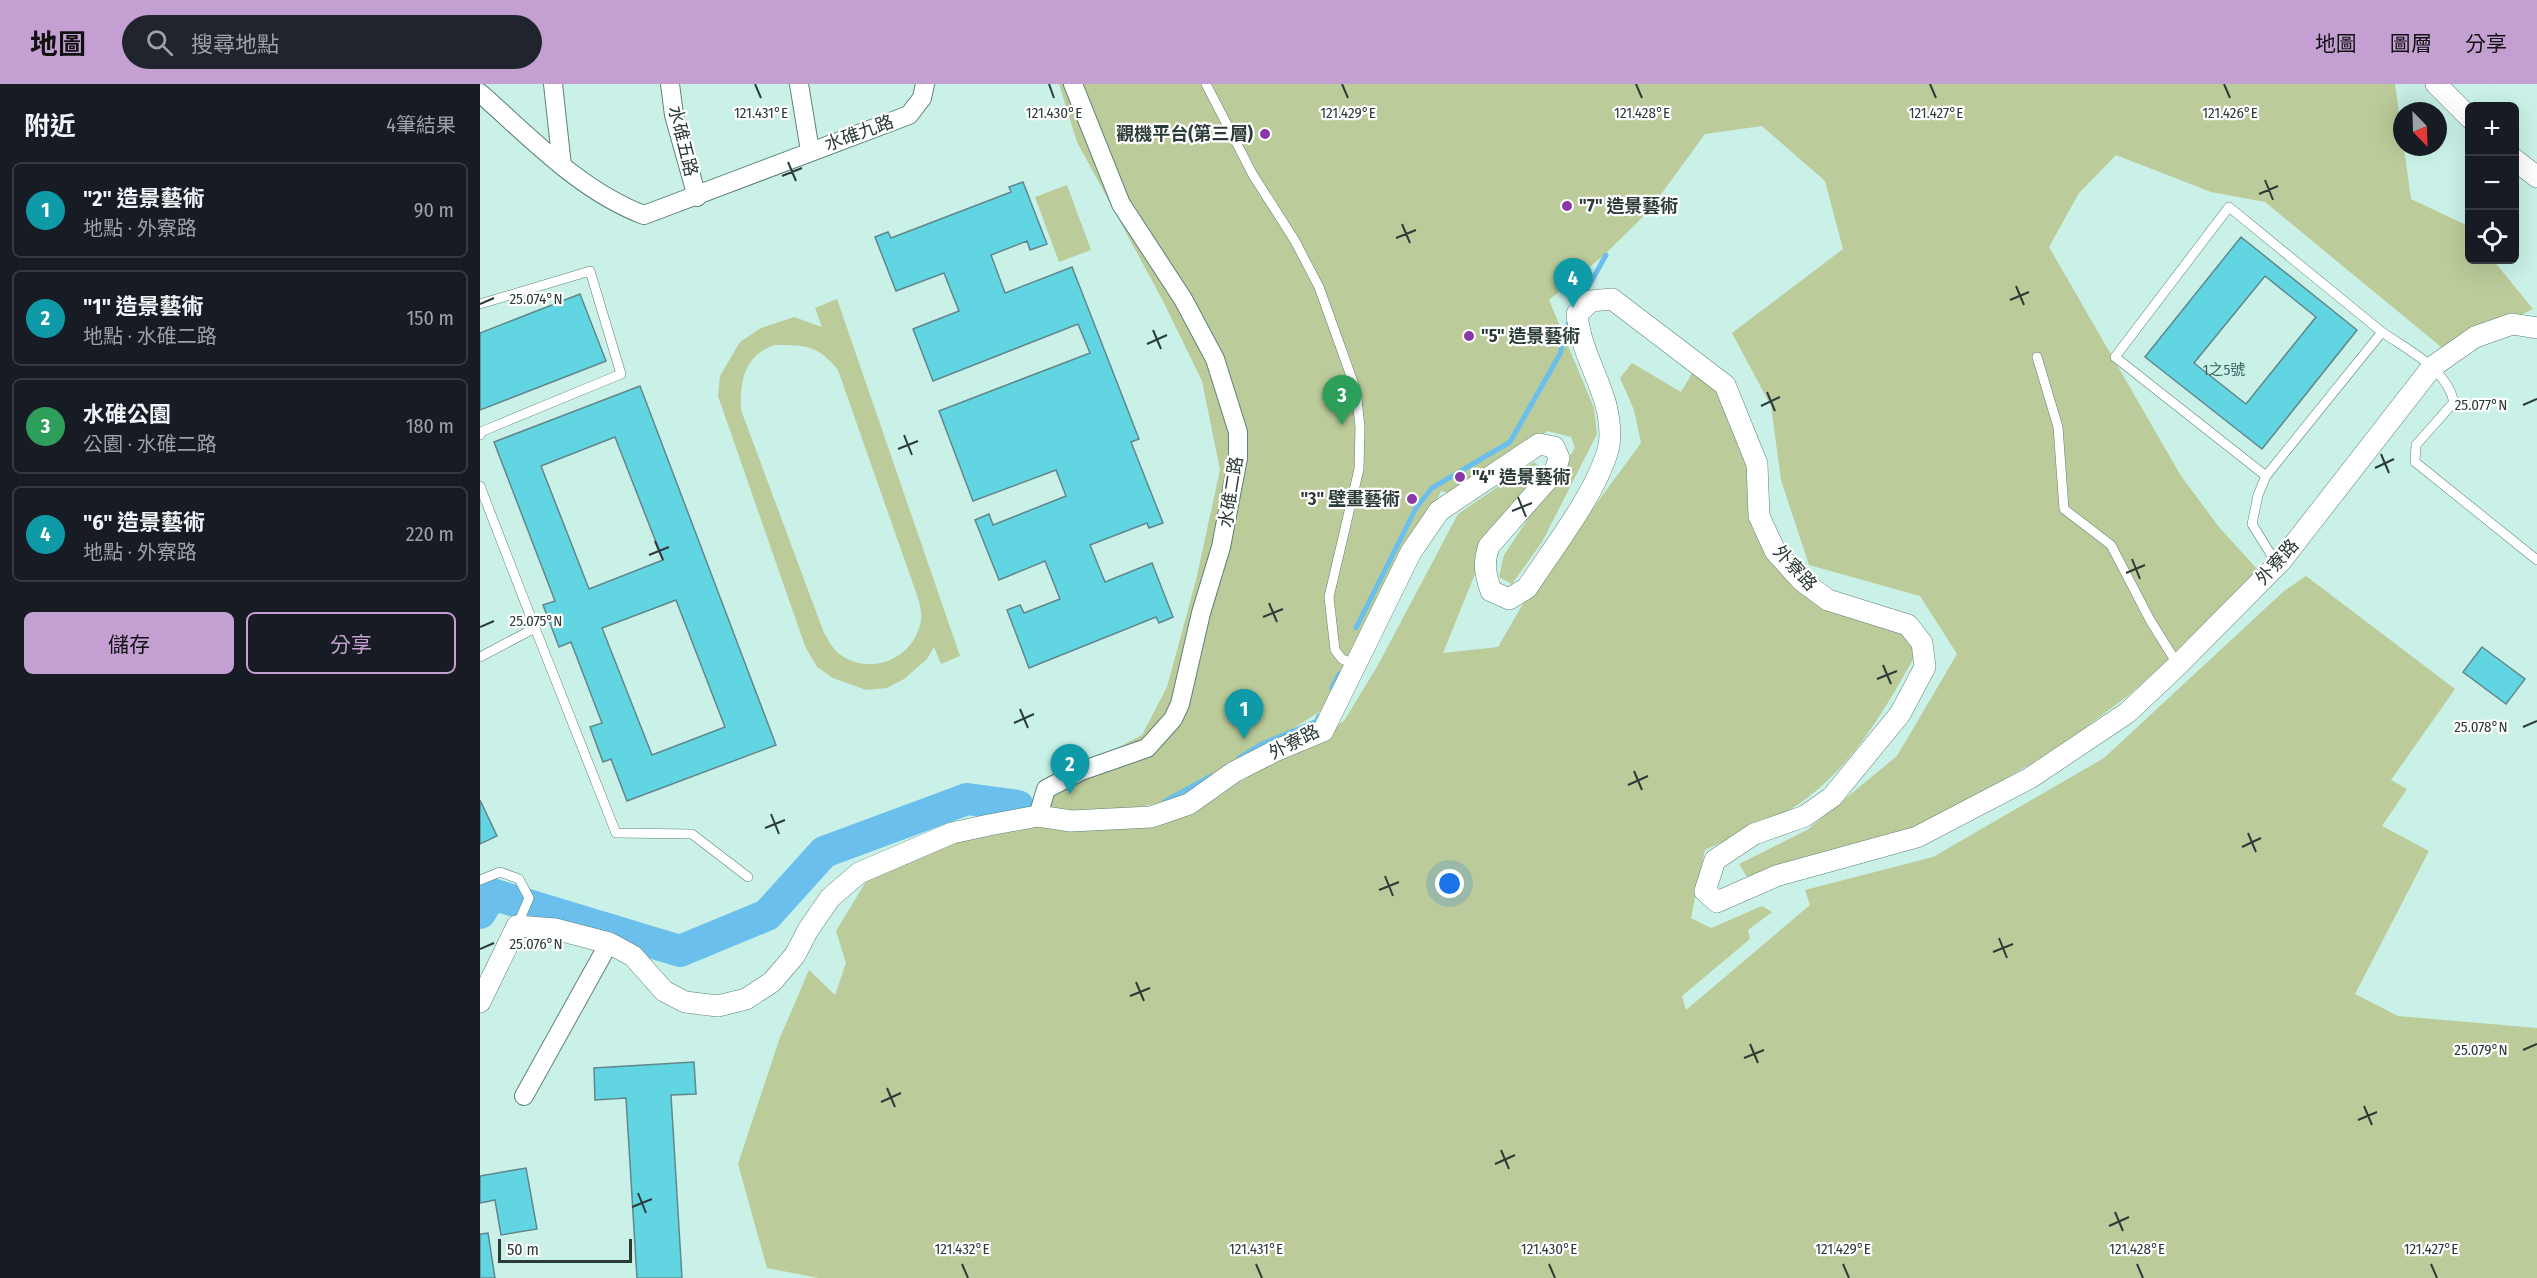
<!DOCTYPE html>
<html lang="zh-TW">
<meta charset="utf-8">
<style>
:root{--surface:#171b24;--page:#20242c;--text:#f1f3f6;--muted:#9ea1a6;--line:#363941;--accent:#c39fd2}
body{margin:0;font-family:"Fira Sans Condensed","Noto Sans TC",sans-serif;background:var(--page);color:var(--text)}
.controls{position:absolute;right:18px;top:18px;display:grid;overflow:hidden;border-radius:9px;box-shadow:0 6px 24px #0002}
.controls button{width:54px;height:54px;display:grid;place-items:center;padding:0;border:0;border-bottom:2px solid var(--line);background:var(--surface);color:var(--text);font:30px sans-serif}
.compass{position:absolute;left:1913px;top:18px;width:54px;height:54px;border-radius:50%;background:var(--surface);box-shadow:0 6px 24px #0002;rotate:157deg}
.scale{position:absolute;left:18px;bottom:15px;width:134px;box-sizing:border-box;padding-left:6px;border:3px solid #2b3b37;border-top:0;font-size:16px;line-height:21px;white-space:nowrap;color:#2b3b37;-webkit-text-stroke:4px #fff;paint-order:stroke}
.you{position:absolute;left:970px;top:800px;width:21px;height:21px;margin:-15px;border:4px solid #fff;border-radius:50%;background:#1a73e8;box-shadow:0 0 0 9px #1a73e833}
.badge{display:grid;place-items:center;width:39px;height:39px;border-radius:50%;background:var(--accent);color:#fff;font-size:20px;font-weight:700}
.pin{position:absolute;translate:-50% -50px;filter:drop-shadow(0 2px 3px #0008)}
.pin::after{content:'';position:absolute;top:32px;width:21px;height:18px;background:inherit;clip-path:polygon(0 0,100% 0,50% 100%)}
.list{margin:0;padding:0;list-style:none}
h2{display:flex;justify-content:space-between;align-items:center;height:78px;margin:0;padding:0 24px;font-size:26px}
h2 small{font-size:20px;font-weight:400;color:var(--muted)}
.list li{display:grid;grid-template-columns:39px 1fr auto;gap:18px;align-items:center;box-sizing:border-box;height:96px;margin:0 12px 12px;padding:0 12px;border:2px solid var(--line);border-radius:9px}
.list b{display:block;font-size:22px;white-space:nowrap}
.list p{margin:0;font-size:20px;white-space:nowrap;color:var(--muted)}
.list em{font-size:20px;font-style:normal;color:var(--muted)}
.actions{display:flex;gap:12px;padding:18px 24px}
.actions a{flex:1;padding:14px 0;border:2px solid var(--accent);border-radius:9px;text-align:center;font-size:21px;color:var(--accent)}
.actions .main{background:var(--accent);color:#111}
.icon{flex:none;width:33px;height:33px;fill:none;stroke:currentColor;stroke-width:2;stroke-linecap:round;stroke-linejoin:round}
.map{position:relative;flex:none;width:2057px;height:1194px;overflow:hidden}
header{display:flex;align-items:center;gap:36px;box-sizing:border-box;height:84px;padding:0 30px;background:var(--accent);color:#111}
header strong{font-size:28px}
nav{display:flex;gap:33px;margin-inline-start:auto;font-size:21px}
.search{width:420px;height:54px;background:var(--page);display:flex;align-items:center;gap:15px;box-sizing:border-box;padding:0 21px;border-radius:33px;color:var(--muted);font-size:22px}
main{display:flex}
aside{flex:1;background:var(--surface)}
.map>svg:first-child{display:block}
.green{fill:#bbcb99;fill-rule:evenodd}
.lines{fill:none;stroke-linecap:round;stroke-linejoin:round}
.stream{stroke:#6abfec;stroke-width:5}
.river{stroke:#6abfec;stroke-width:32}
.building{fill:#62d5e3;stroke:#60878c;stroke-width:1.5;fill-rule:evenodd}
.service-casing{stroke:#5d8279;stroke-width:10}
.minor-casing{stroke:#5d8279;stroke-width:20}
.tertiary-casing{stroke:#5d8279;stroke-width:22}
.service{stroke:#fff;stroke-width:9}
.minor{stroke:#fff;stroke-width:18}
.tertiary{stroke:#fff;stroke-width:21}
.ticks{fill:none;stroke:#2b3b37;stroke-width:2}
.poi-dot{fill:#8b38a7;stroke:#fff;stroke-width:2}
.labels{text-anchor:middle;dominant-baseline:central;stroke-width:4.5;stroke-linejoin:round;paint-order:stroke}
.number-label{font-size:15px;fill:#396262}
.street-label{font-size:18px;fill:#2b3b37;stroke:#fff}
.poi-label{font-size:18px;font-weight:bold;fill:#2b3b37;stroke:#fff;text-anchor:start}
.ticks-label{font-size:15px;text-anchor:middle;fill:#2b3b37;stroke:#fff;stroke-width:4.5;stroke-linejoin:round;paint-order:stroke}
</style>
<header>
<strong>地圖</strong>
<div class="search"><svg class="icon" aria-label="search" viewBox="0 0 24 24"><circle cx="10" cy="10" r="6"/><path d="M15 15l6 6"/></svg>搜尋地點</div>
<nav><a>地圖</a><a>圖層</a><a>分享</a></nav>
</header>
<main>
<aside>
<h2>附近<small>4筆結果</small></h2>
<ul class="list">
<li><span class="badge" style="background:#0f9aa8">1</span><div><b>&quot;2&quot; 造景藝術</b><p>地點 · 外寮路</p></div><em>90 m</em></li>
<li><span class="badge" style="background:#0f9aa8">2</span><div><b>&quot;1&quot; 造景藝術</b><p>地點 · 水碓二路</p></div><em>150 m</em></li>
<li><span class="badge" style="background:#2e9e5b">3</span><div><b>水碓公園</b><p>公園 · 水碓二路</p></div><em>180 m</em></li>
<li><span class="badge" style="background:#0f9aa8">4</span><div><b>&quot;6&quot; 造景藝術</b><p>地點 · 外寮路</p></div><em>220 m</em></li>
</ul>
<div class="actions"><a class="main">儲存</a><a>分享</a></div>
</aside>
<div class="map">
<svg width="2057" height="1194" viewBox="0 0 2057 1194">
<rect width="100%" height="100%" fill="#c9f1e7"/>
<path class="green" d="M579,0H1915L1931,115L1986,141L1989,145L1990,176H2013L2053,225L1966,267L1785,118L1731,108L1636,71L1599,109L1569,163L1701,392L1739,443L1778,486L1696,569L1649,611L1575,666L1435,746L1267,793L1259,780L1327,746L1417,672L1477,570L1440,512L1329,481L1301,396L1291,322L1252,249L1363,165L1345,97L1282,42L1225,50L1168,128L1124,171L1069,216L1114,324L1117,350L1062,458L1032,500L1019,493L1024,471L1095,364L1091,353L1068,347L969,409L961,407L894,544L844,625L700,715L602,734L650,736L749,704L864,637L898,581L978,430L1054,378L1065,387L995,490L963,569L1018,563L1044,518L1161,359L1154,326L1140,294L1152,279L1201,308L1218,279L1245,301L1263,350L1279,450L1328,506L1418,531L1440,563C1408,620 1375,681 1320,719C1293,738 1254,752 1225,766L1211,834L1231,844L1282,822L1292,828L1268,846L1270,855L1202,912L1206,926L1330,821L1325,806L1453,773L1624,674L1804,507L1826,492L1975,605L1911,696L1927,705L1902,742L1949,767L1875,910L1918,932L2057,944V1194H338L287,1184L258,1080L299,956L329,886L355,911L366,879L356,847L396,781L502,733L573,734L559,705L662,651L687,603L716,496L740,386L722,297L683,217L597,58Z
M587,101L611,166L579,178L555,113Z
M357,215L480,572L461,580L454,563L447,575L424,595L407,604L386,606L353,594L337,583L325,562L238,312L240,292L260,258L281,244L314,233L342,243L335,224ZM295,261C325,261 338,261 358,286L439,517C440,523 442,530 441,536C435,575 389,594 358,569C352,564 348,555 344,549L261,326C260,297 264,271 295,261Z"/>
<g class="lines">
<path class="stream" d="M1102,214L1126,171
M876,544L936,424L952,404L1030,358L1080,270L1088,240
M852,604L859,590
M759,674L782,660L837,637L839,632
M684,718L731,692"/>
<path class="river" d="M0,829L12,810L200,867L287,831L344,768L487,715L538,722"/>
</g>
<path class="building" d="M543,98L567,160L550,166L547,157L511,171L525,209L592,183L659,355L651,358L683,439L669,444L667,439L610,461L625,498L672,479L693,533L679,539L676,533L549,584L527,526L540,521L544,529L580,515L565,477L519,496L495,436L509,430L513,441L586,412L576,386L493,417L459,327L610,269L598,240L453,297L433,245L479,227L464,189L416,207L395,153L408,148L411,154L531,108L529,103Z
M1761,153L1877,246L1782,365L1665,273ZM1785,192L1836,233L1766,320L1714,279Z
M100,210L126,277L0,326V249Z
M160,302L296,661L147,717L131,675L123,678L110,643L122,639L91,558L79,563L63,521L75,517L14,358ZM135,353L183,476L109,505L61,382ZM196,516L245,643L172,671L122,544Z
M2002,563L2045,595L2026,620L1983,588Z
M0,716L17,752L0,760Z
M214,978L216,1010L191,1011L202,1194H157L146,1014L115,1016L114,984Z
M46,1084L57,1145L21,1151L15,1116L0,1119V1092Z
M8,1149L15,1194H0V1150Z"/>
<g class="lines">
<defs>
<path id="service" d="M726,0L773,91L815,157L839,203L876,306L880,343L879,385L849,513L855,566L862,575L876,581
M0,220L110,187L141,290L3,347L0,351
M1902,248C1929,267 1966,284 1974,318L1936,361L1935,378L2057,476
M1557,273L1578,343L1584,425L1631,461L1670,536L1698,581
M1786,392L1635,273L1749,123L1902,248L1786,392L1778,411L1772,440L1790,469L1801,477
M0,402L55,544L0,573
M55,544L136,749L212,750L268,793
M0,796L20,788L39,795L49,814L37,842"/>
<path id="minor" d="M73,0L82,82
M190,0L194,31L217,113
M319,0L330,67
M0,9C50,53 100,107 164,131L429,31L442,14L445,0
M558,732L566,705L601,687L667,664L693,635L700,620L721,529L741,463L758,374V348L735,275L703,215L641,120L593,0
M44,1012L129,859"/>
<path id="tertiary" d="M1956,0L1990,34
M2034,75L2057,93
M0,918L37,842L75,845L129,859L153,872L184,907L205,918L238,922L266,915L292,898L315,871L328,846L350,814L379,789L472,749L509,741L558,732L591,737L671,733L709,720L754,688L797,666L843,647L931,468L959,427L1059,360L1074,363L1079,374L1075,387L1009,462C1003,479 1005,489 1011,507L1029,515L1047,504C1073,464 1115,411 1128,366C1132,352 1129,334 1126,321C1117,289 1100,263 1097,230L1111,217L1132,215L1245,301L1277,380L1279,432L1295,467L1321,496L1348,516L1428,541L1442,559L1445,583L1420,630L1352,713L1325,732L1274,750L1235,776L1225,807L1237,818L1296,792L1437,753L1550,694L1647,629L1698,581L1801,477L1952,283L1995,253L2032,240L2057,244"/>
</defs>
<use href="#service" class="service-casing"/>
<use href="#minor" class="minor-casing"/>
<use href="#tertiary" class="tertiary-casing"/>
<use href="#service" class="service"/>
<use href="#minor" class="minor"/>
<use href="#tertiary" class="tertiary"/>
</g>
<path class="ticks" d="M275,0L281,14M569,0L574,14M862,0L868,14M1156,0L1162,14M1450,0L1456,14M1744,0L1750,14M308,78L316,97M302,92L322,84M1785,96L1793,116M1779,110L1798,102M922,140L930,159M916,154L936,146M1536,202L1544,221M1530,216L1549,208M0,220L14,214M673,246L681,265M667,260L687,251M1287,308L1295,327M2043,321L2057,315M1281,322L1300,313M424,351L432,371M418,365L438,357M1901,370L1909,389M1895,384L1914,375M1038,413L1046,433M1032,427L1052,419M175,457L183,476M169,471L189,463M1652,475L1660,495M1646,489L1665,481M789,519L797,538M783,533L803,525M0,543L14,537M1403,581L1411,600M1397,595L1417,587M540,625L548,644M534,639L554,630M2043,643L2057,637M1154,687L1162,706M1148,701L1168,692M291,730L299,750M285,744L305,736M1768,749L1776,768M1762,763L1781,754M905,792L913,812M899,806L919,798M1519,854L1527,874M0,865L14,859M1513,868L1533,860M656,898L664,917M650,912L670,904M1270,960L1278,979M2043,966L2057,960M1264,974L1284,966M407,1004L415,1023M401,1018L421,1009M1884,1022L1892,1041M1878,1036L1897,1028M1021,1066L1029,1085M1015,1080L1035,1071M158,1109L166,1129M152,1123L172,1115M1635,1128L1643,1147M1629,1142L1649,1133M482,1180L488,1194M776,1180L782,1194M1069,1180L1075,1194M1363,1180L1369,1194M1657,1180L1663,1194M1951,1180L1957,1194"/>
<g class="poi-dot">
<circle cx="785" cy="50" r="6"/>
<circle cx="1087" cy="122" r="6"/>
<circle cx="989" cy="252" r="6"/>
<circle cx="980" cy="393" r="6"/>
<circle cx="932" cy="415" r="6"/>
</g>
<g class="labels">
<g class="number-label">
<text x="1744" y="286">1之5號</text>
</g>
<g class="street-label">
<text transform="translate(379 49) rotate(-20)">水碓九路</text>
<text transform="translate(203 57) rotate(76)">水碓五路</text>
<text transform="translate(751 408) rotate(-81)">水碓二路</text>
<text transform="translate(1797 478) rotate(-48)">外寮路</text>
<text transform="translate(1315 484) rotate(47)">外寮路</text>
<text transform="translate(814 658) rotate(-27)">外寮路</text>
</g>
<g class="poi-label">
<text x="773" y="50" text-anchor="end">觀機平台(第三層)</text>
<text x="1099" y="122">"7" 造景藝術</text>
<text x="1001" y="252">"5" 造景藝術</text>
<text x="992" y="393">"4" 造景藝術</text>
<text x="920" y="415" text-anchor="end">"3" 壁畫藝術</text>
</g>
</g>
<g class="ticks-label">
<text x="281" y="34">121.431°E</text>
<text x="574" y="34">121.430°E</text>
<text x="868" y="34">121.429°E</text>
<text x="1162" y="34">121.428°E</text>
<text x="1456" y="34">121.427°E</text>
<text x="1750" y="34">121.426°E</text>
<text x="56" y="220">25.074°N</text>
<text x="2001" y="326">25.077°N</text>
<text x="56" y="542">25.075°N</text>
<text x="2001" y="648">25.078°N</text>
<text x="56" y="865">25.076°N</text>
<text x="2001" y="971">25.079°N</text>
<text x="482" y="1170">121.432°E</text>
<text x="776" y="1170">121.431°E</text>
<text x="1069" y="1170">121.430°E</text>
<text x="1363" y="1170">121.429°E</text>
<text x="1657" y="1170">121.428°E</text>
<text x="1951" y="1170">121.427°E</text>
</g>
</svg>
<div class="controls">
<button>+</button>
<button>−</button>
<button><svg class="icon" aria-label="locate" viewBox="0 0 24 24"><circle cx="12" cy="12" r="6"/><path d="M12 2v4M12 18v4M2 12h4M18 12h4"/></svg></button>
</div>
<svg class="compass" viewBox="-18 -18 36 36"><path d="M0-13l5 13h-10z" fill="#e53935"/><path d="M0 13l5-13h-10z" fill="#9ea1a6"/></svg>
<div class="scale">50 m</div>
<div class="you"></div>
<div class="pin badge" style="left:764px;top:655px;background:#0f9aa8">1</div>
<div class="pin badge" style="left:590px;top:710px;background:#0f9aa8">2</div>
<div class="pin badge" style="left:862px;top:341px;background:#2e9e5b">3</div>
<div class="pin badge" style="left:1093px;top:224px;background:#0f9aa8">4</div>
</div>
</main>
